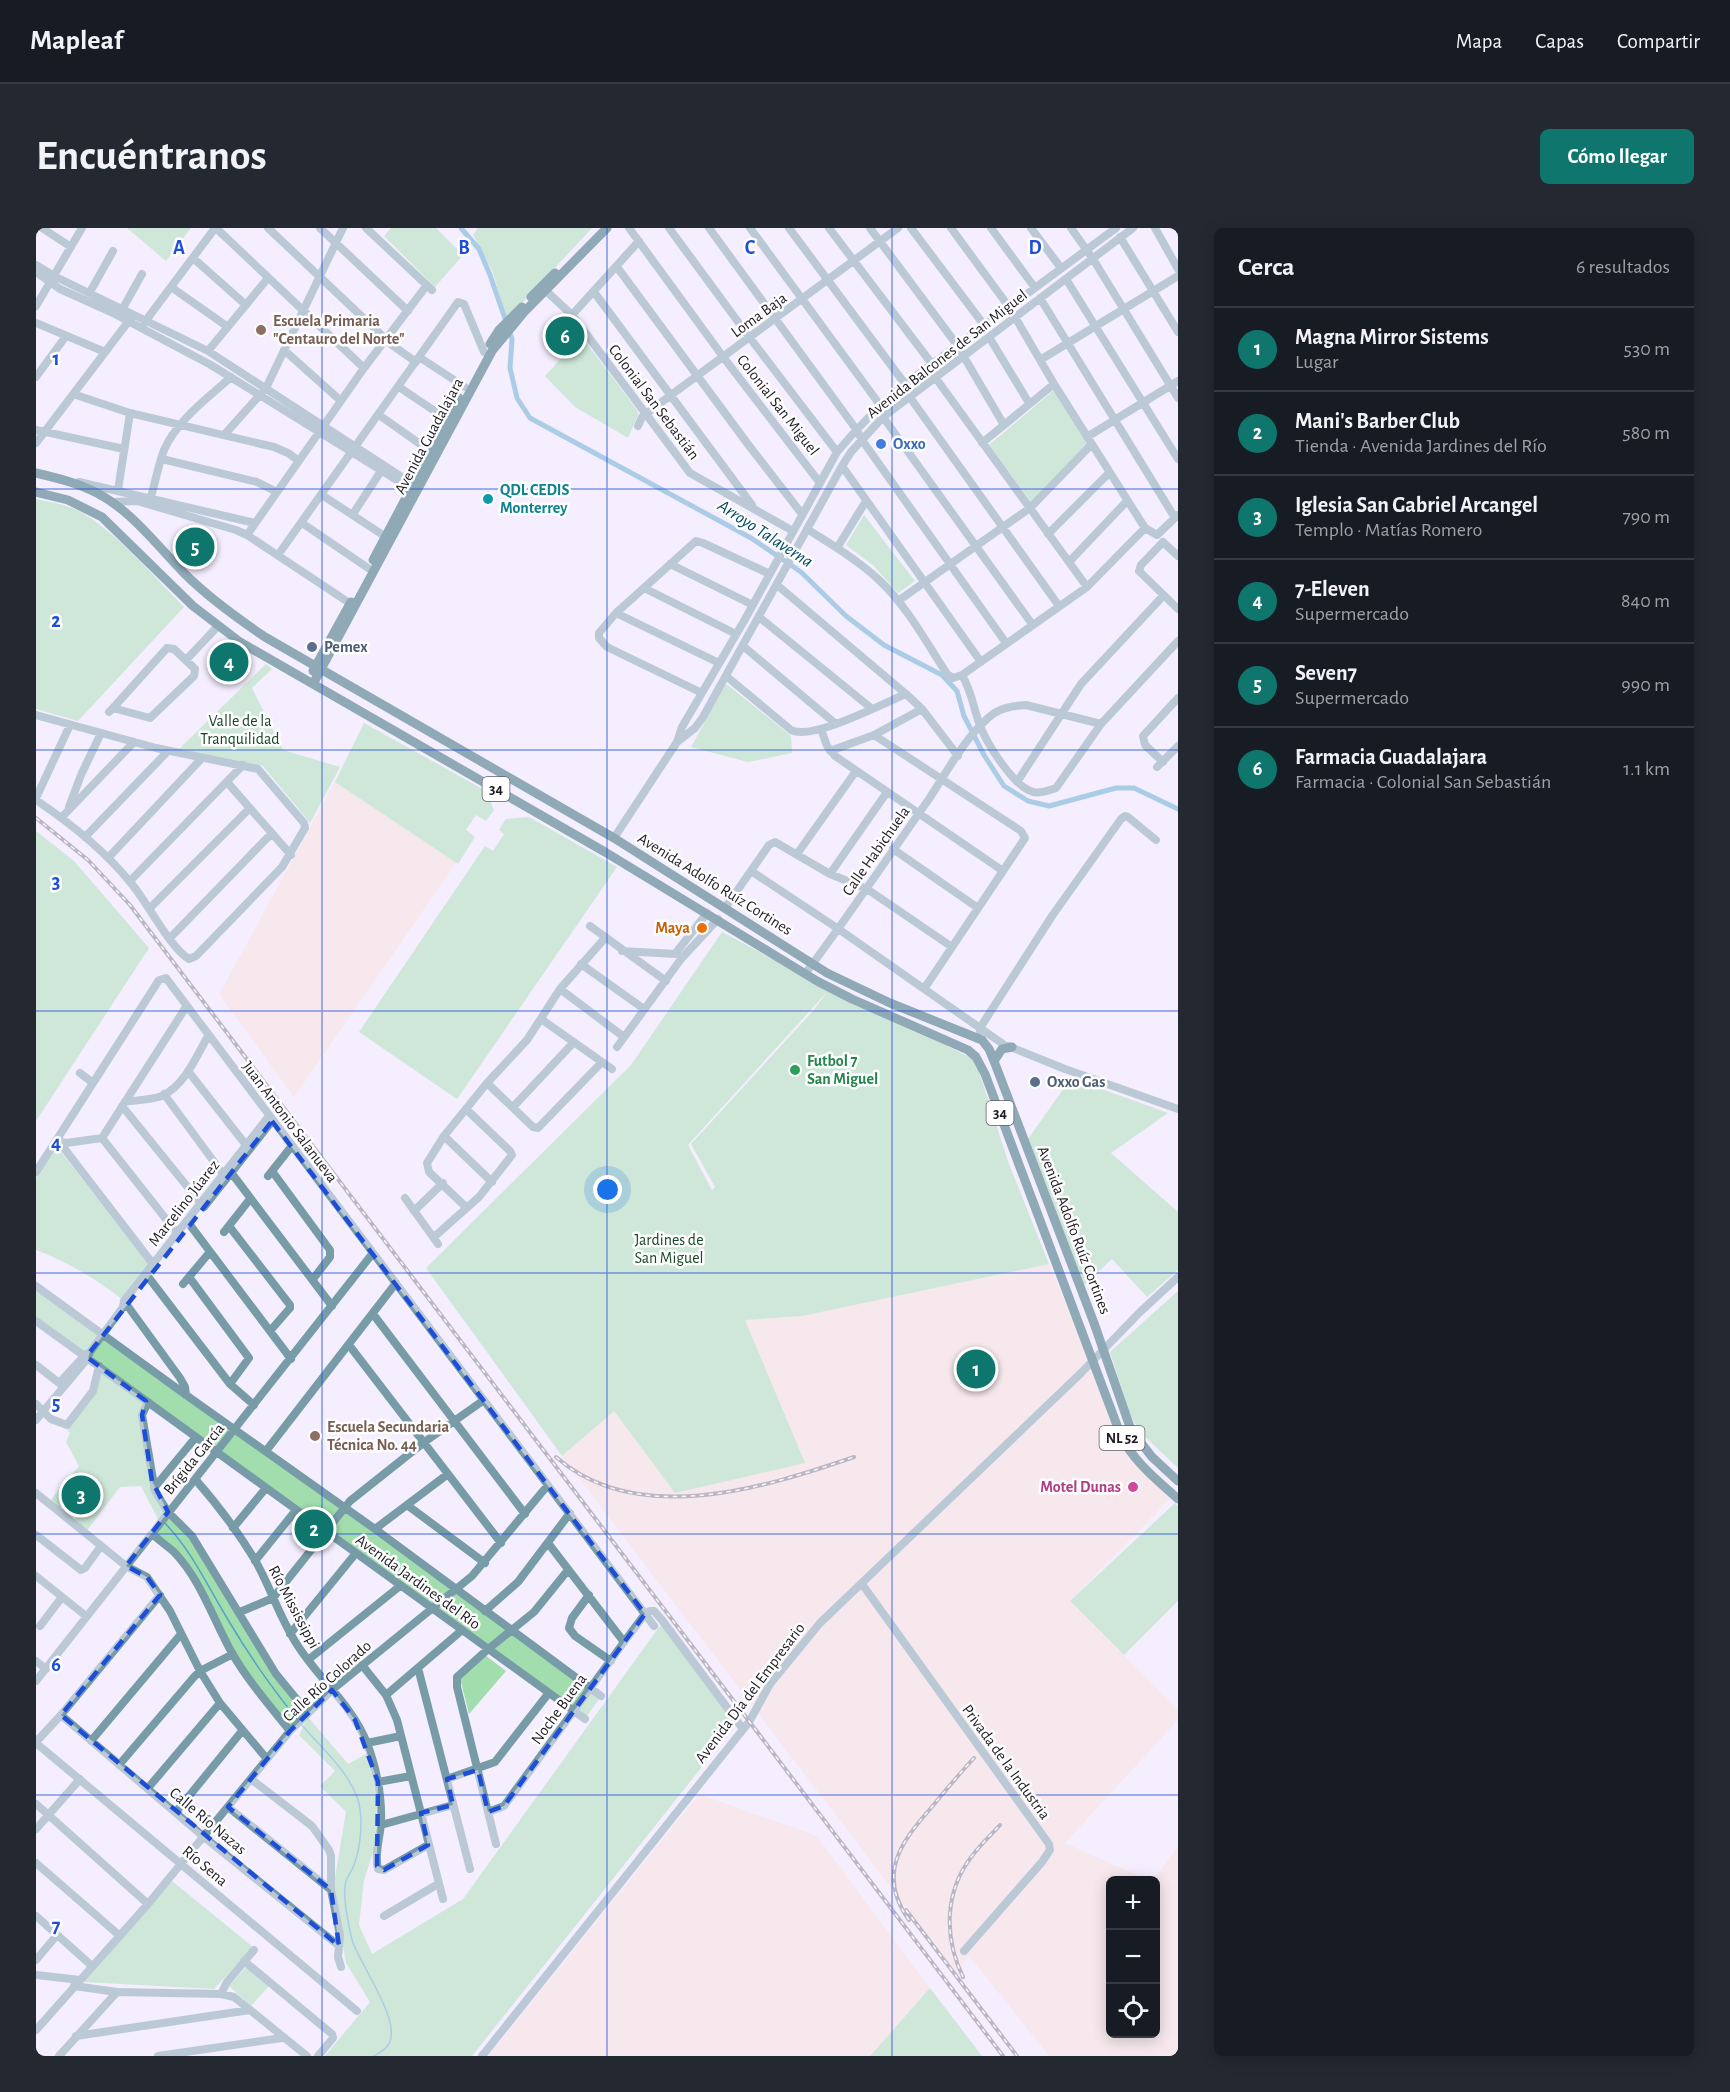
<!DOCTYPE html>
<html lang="es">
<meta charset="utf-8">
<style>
:root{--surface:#171b24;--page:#242831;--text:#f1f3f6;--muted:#9ea1a6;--line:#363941;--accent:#0f766e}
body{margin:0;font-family:"Alegreya Sans",sans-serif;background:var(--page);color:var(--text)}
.controls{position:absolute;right:18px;bottom:18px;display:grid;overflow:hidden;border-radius:9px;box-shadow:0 3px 15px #0003}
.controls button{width:54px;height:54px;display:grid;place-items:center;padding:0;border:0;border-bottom:2px solid var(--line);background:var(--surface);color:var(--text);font:30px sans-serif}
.you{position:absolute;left:572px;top:962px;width:21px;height:21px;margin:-15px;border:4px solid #fff;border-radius:50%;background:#1a73e8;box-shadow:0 0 0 9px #1a73e833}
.badge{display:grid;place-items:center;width:39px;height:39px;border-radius:50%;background:var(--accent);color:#fff;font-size:20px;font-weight:700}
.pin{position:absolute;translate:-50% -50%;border:3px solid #fff;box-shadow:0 2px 6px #0006}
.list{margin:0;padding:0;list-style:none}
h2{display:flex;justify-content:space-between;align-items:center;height:78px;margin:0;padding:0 24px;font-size:26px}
h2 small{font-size:20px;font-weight:400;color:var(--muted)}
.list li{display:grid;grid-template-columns:39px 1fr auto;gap:18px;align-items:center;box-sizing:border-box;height:84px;padding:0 24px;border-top:2px solid var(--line)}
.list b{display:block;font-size:22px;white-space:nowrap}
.list p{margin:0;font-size:20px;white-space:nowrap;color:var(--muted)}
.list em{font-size:20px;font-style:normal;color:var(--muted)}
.icon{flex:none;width:33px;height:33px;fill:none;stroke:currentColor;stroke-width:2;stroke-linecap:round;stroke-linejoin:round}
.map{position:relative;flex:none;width:1142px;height:1828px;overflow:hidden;border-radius:9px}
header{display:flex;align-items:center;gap:36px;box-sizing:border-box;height:84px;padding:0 30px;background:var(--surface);border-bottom:2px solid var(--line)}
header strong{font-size:28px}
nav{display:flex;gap:33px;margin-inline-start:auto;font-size:21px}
.intro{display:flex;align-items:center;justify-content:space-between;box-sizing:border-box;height:144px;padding:0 36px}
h1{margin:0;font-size:42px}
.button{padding:15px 27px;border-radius:9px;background:var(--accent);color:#fff;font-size:21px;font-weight:700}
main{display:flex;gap:36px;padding:0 36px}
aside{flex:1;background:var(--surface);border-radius:9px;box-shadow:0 3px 15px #0003}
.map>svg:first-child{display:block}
.industrial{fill:#f9e1d7}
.green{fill:#a1ddad;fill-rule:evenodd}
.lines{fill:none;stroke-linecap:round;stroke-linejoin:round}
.stream{stroke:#52a2c9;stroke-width:1.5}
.canal{stroke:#52a2c9;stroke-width:5}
.minor{stroke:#779ca7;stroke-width:8}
.major{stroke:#145463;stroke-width:9}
.rail-casing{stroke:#77727e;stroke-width:4}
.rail{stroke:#fefefe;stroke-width:1.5;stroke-dasharray:4.5;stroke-linecap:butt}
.marked{fill:none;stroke:#1d4ed8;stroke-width:4.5;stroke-dasharray:12 8;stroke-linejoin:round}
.grid{fill:none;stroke:#1d4ed8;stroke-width:1.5;stroke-opacity:0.55}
.education-dot{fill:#8d6e63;stroke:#fefefe;stroke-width:2}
.shop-dot{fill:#3f7fe0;stroke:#fefefe;stroke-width:2}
.culture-dot{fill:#0f9aa8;stroke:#fefefe;stroke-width:2}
.service-dot{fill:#5c6f8a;stroke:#fefefe;stroke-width:2}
.food-dot{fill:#e8710a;stroke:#fefefe;stroke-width:2}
.leisure-dot{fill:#2e9e5b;stroke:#fefefe;stroke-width:2}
.hotel-dot{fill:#d1479c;stroke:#fefefe;stroke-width:2}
.labels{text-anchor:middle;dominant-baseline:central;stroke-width:5;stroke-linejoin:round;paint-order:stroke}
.shield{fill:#fefefe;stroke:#625f66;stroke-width:1.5}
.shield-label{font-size:15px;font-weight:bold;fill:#1f1b25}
.street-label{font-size:16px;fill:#1f1b25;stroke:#fefefe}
.education-label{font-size:16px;font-weight:bold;fill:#785e54;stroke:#fefefe;text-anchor:start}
.shop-label{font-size:16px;font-weight:bold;fill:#366cbe;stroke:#fefefe;text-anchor:start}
.culture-label{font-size:16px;font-weight:bold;fill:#0d838f;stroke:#fefefe;text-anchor:start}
.service-label{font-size:16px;font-weight:bold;fill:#4e5e75;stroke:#fefefe;text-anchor:start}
.park-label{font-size:16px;fill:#194726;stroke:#fefefe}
.food-label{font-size:16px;font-weight:bold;fill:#c56008;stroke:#fefefe;text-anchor:end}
.leisure-label{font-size:16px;font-weight:bold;fill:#27864d;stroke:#fefefe;text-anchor:start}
.hotel-label{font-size:16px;font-weight:bold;fill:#b23c85;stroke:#fefefe;text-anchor:end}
.water-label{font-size:18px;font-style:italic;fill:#034964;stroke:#fefefe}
.grid-label{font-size:20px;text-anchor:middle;font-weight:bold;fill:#1d4ed8;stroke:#fefefe;stroke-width:5;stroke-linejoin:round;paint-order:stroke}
</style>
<header>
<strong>Mapleaf</strong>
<nav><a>Mapa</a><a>Capas</a><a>Compartir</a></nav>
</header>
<div class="intro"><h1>Encuéntranos</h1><a class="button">Cómo llegar</a></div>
<main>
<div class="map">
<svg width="1142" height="1828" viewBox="0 0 1142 1828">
<rect width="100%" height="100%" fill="#f4eefe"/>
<path class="industrial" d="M299,554L420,635L258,869L183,766Z
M1013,1036L1055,1137L1080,1211L1134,1271L1034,1373L1142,1482V1492L1029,1615L1112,1652H1074V1806H1120V1652H1117L1142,1618V1828H1013L933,1728L920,1745L526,1228L578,1183L639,1265L768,1235L709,1092L766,1088Z
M663,1566L781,1608L894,1760L834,1828H452Z"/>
<path class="green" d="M91,0H155L130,33Z
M355,0H400L427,27L399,59L348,8Z
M442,0H556L471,91L456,42L437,7Z
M545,108L601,182L602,187L592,210L539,179L509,148Z
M1018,162L1052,217L995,274L953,217Z
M0,271C14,274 28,276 41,282C77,300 119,350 148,379L42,493L0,481Z
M828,287L879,353L862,365L837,337L810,317Z
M230,436L236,441L216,460L247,522L304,539L274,595L227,538L143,521Z
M689,457H692L755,508L756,525L712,534L655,519Z
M328,495L450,563L458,582L450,593L440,587L430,602L439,609L422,636L299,554Z
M493,589L581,639L421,871L323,804L449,618L457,623L468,606L463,602L470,591Z
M0,603L38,633L113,720L0,893Z
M686,704L793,761L846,785L939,832L973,936L1013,1036L766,1088L709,1092L769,1235L639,1265L578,1183L526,1228L390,1040L595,837ZM791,764L777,783L655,916L679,959L676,962L652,917Z
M1035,850L1132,885L1075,925L1142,984V1042L1111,1069L1076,1031L1048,1057L992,911Z
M21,919L113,1036L87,1072C60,1051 32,1034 0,1022V950Z
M0,1063L63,1107L51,1123H47L0,1090Z
M1142,1063V1240L1104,1204L1094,1187L1074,1124Z
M68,1111L194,1203L180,1219L54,1128Z
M63,1138L112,1174L107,1181L117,1257L132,1284L149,1300L240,1446L272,1485L254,1503L224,1465L147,1336L116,1306L124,1295L105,1258L84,1259L49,1305L36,1295L61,1260L48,1250L22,1283L12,1275L43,1238L30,1214L34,1205L28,1197L57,1163Z
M199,1201L565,1468L549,1491L181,1224Z
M1139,1275L1142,1278V1373L1088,1427L1034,1373Z
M626,1395L700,1496L436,1828H289L334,1774L310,1735L297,1661L310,1584L284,1558L299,1543L263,1507L272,1489L312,1536L332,1525L341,1575L339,1618L328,1652L323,1697L336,1726L427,1671Z
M449,1427L470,1443L433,1486L424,1450Z
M136,1653L217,1719L178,1761L48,1754Z
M210,1739L233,1758L215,1778L193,1758Z
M894,1760L946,1828H834Z"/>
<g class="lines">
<path class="stream" d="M128,1294C159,1327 171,1358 194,1395C214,1429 236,1460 261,1491
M266,1497C285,1520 310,1540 321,1569C328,1588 325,1618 318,1637C316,1643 312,1647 310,1653C306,1665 313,1699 316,1712C323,1735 368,1796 352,1817C349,1822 343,1825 338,1828"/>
<path class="canal" d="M425,0L443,21L454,47L476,111L474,140L481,170L494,190L715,310L765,344L810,388L848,417L906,447L921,463L928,488L948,527L968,558L992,573L1013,578L1080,560H1098L1142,581"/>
<path class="minor" d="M6,0L35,19
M180,0L328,140
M232,0L356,117L380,134
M284,0L372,83
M330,0L396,62
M593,0L688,130L784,255
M633,0L714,110L801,224
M673,0L820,201L826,212L970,415
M714,0L844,177
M753,0L869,156
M793,0L896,136
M834,0L921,117L968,197
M875,0L948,97
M915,0L973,79
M955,0L999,60
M995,0L1025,40
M1035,0L1057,31L1142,170
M1119,0L1142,41
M1084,9L1142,104
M157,30L210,77
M0,37L18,48L172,123L366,249L381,256
M581,39L711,215L766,286
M0,44L24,61L75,84L175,137L377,262
M1030,51L1142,231
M135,59L192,99
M507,60L536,87L654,245L757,303
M54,64L77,23
M558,64L716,277
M1004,70L1139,290
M0,78L46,0
M87,80L106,46
M536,87L603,13
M979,89L1018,156L1109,300L1121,307L1142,287
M0,95L69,124
M108,95L179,0
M953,109L993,175
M248,122L305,173
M172,123L232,50
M383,129L429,159
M1004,132L1142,48
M0,149L30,108
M899,149L1051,359
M363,159L412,192
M37,166L94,185L238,219L252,225L263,233
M873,168L1023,378
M343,187L394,223
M847,189L996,396
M602,198L606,189L635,167L862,0
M0,202L88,221
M189,206L230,160L307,0
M1051,209L1142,153
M0,215L95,90
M946,215L1018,156
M126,231L221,254L241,264
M806,238L945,434
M43,254L219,295
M82,262L94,185
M286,267L350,309
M114,272C119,256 122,238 128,222C141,192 172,170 195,149
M76,274L101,273L200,302L211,307L318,378
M317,286L345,243
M266,295L332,340
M771,301C796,317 822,332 843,352C871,378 890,414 911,446L917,450L926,447L1051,359L1109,300
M1012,306L1073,245
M211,307L328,140L391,57
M801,320L830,273
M242,327L422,74L428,76L448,124
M1142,328L1127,314L1105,337L1103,343L1142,381
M1033,334L1091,273
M634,336L717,377
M741,357L870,466L886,481L922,528
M608,360L700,406
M862,373L994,280L1055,217
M580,385L683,435
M723,389L835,480
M707,418L800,496
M150,432L182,398
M926,447C937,466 937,481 945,500C952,517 978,559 997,564C1004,566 1014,562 1020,560L1065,496L1142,413
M690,448L755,502C776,513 848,475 870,466
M666,465L571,419L563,410V405L580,385L660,313L667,315L734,346
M73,484L77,480L131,420L138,421L159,441L158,448L114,490L77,480
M0,487L120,520L222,541L268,595L269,600L246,639L160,728L153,731C133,719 111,673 94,654C68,622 34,595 0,572
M785,501L791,518L799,528L967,643
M838,507L985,603L989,610L888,761
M641,514L659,500L667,489L806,238L815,224L847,189L1097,0
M794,523L838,507L886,481
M1127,534L1109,517L1107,508L1142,470
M1121,539L1142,518
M191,554L255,627
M981,554L1045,456L1127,368
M0,570L34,497
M33,579L45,547L65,505
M26,589L98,514
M49,609L132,523
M578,610L641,514L646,499L708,393L801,224C822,199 844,177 869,156L1080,0
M857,621L942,680
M761,626L820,543
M72,630L166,530
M715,643L801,700L944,800V803
M794,646L851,564
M94,653L207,537
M114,680L214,580
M689,680L733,617L739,614L794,646L831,661L916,719
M554,698L630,753
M134,710L236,605
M586,723L639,726L671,685
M545,736L608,781
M769,746C812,689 852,629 893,571C910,545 929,510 952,490C963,480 975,478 990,477L1065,496
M524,761L588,809
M505,791L576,841
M967,816L944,800L1016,688L1085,591L1089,588L1092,589L1120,612
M972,818L1029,841L1142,881
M581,819L645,731L682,691
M152,843L210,917
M44,845L57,855
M451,855L497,899L502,900L566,834
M128,866L187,946
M89,874C100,872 115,872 126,868C149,857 160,829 172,808
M86,878L167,978
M477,879L538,814
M408,908L456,954
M66,910L141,1005
M21,913L30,915L66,910L150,779
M24,915L117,1036
M194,943L296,1078
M236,943L294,1022V1029L277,1051
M0,944L123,752L130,750L618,1398
M232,948L255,919
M369,970L402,1016
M168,979L236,893
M431,980L393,944L391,935L408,908L451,855L491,812L524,761L569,710
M378,983L407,955
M154,997L255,1131
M193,998L254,1077V1080L234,1103
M188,1004L214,971
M398,1009L443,969L476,927L474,923L430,881
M153,1049L213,1130L194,1156
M113,1050L194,1156L218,1177
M147,1056L173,1025
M0,1058L150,1167L339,1301L565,1468
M88,1073L144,1150L149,1159L150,1167
M337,1086L489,1286
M0,1093L549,1491
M313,1117L465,1315
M0,1137L27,1158
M25,1153L50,1126
M112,1174L106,1187L119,1263L132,1284L156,1308L240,1446L272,1485
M0,1176L15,1191L31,1197L57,1163L63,1138
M0,1192L52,1130L54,1124L87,1079L88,1073L233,888
M230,1223L360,1055
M159,1251C181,1276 202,1304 219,1332C235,1360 244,1391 262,1418C283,1451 316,1477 331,1515C340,1539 346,1569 345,1595C344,1610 338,1627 342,1641L348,1642L392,1617
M118,1260L160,1209
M0,1265L90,1338L111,1349L134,1383L164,1443L184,1475L231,1531
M371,1277L449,1335
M197,1300L230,1260
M339,1301L412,1246
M116,1306C123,1312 131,1318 138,1324C165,1352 177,1391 196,1425C212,1453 234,1478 254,1503
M0,1307L45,1342L49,1340L65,1318
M512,1315L588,1414
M219,1333L260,1282
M0,1348L50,1388
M826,1356L1013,1616L1014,1622L1006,1634L928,1723
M553,1367L536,1390L533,1400L539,1408L575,1433
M449,1383L482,1354L534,1285
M204,1384L237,1370L314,1273L387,1215L448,1172
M4,1398L26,1369
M254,1406L320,1325
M272,1432L364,1358
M0,1433L10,1441
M326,1437L350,1467L361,1492L407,1671
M382,1440L434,1641
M0,1453L337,1025
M350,1467L425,1403
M25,1487L168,1609L303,1718
M55,1513L145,1406
M0,1514L25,1487L124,1367
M0,1515L321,1783
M331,1515L365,1508
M83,1537L158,1449L164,1443L197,1426
M215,1551L276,1598L293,1622L295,1628V1662L304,1707L302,1729L305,1739
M411,1551L459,1534L512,1466
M342,1554L375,1548
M112,1560L184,1475
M0,1576L112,1676
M192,1579L295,1662
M140,1584L206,1503
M452,1584L468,1578L588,1414L609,1386L614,1383H618L626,1392L707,1501
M345,1597L417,1577
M0,1601L44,1551
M460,1616L421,1459V1449L451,1422L498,1384L532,1342
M0,1635L84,1708
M0,1688L56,1738
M348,1688L402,1656
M218,1722L191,1754L185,1766L198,1769L271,1828
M0,1732L21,1707
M208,1733L296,1806L297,1810L282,1828
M0,1747L44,1752
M38,1758L81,1764L185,1766
M0,1802L112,1676L254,1503L296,1462L436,1348L512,1257
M40,1808L214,1782
M23,1828L81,1764
M122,1828L246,1810
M446,1828L713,1494L734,1456L784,1395L1044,1146L1104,1084L1142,1049"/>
<path class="major" d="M495,69L519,45
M454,116L463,102L486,79
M0,245C21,250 42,255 61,265C96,283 122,319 149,346C173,370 201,390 229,409L578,610L791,745L854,775L946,812L953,821L958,833L1058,1095L1095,1202L1116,1229L1142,1253
M0,264L32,272L66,289L157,378L204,414L569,624L781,753L816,771L932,822L940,829L949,846L1085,1208C1098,1234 1121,1252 1142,1271
M337,332L423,170
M277,443L315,374
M277,456L456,123L489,83L571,0
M958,833L966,821L976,819"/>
<defs>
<path id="rail" d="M0,590L52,632L94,677L967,1828
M520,1229C601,1300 728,1260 818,1229
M870,1682L981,1828
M873,1692C841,1647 864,1615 895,1580C909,1563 923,1546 938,1530
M927,1749C908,1710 908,1664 936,1628C944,1617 955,1607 964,1597"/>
</defs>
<use href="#rail" class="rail-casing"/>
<use href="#rail" class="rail"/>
</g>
<path d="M0 0H1142V1828H0ZM236,893L609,1386L468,1578L452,1584L442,1542L411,1551L417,1577L385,1585L392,1617L348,1642L341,1638L342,1554L319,1492L296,1462L254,1503L192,1579L295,1662L303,1718L25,1487L124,1367L111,1349L90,1338L132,1284L116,1253L106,1187L110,1173L52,1130L54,1124Z" fill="#f4eefe" fill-opacity=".55" fill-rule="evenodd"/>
<path class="marked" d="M236,893L609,1386L468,1578L452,1584L442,1542L411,1551L417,1577L385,1585L392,1617L348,1642L341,1638L342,1554L319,1492L296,1462L254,1503L192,1579L295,1662L303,1718L25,1487L124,1367L111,1349L90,1338L132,1284L116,1253L106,1187L110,1173L52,1130L54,1124Z"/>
<path class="grid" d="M286,0V1828M571,0V1828M856,0V1828M0,261H1142M0,522H1142M0,783H1142M0,1045H1142M0,1306H1142M0,1567H1142"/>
<g class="education-dot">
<circle cx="225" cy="102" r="6"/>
<circle cx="279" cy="1208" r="6"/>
</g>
<circle class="shop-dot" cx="845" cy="216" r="6"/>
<circle class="culture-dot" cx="452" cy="271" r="6"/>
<g class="service-dot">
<circle cx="276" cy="419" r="6"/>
<circle cx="999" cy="854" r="6"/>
</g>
<circle class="food-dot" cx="666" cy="700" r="6"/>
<circle class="leisure-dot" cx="759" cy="842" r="6"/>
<circle class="hotel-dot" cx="1097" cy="1259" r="6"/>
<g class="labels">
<g class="shield">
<rect x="446.5" y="549" width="27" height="24" rx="4.5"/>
<rect x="950.5" y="873" width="27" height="24" rx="4.5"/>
<rect x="1063.5" y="1198" width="45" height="24" rx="4.5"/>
</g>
<g class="shield-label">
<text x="460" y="561">34</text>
<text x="964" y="885">34</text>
<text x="1086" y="1210">NL 52</text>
</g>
<g class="street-label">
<text transform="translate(723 87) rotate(-36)">Loma Baja</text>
<text transform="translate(911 126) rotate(-38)">Avenida Balcones de San Miguel</text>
<text transform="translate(618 174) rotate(53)">Colonial San Sebastián</text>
<text transform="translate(742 177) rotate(52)">Colonial San Miguel</text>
<text transform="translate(393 208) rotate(-62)">Avenida Guadalajara</text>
<text transform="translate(840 623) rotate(-55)">Calle Habichuela</text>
<text transform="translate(679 656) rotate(32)">Avenida Adolfo Ruíz Cortines</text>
<text transform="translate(254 894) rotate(53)">Juan Antonio Salanueva</text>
<text transform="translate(148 975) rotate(-52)">Marcelino Júarez</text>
<text transform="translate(1038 1002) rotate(69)">Avenida Adolfo Ruíz Cortines</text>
<text transform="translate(158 1231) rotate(-51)">Brígida García</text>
<text transform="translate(382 1354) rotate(36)">Avenida Jardines del Río</text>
<text transform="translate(258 1379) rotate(62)">Río Mississippi</text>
<text transform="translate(291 1453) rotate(-42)">Calle Río Colorado</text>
<text transform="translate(714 1465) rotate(-53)">Avenida Día del Empresario</text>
<text transform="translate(523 1481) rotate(-54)">Noche Buena</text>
<text transform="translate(970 1534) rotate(54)">Privada de la Industria</text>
<text transform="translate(172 1593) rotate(40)">Calle Río Nazas</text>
<text transform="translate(169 1638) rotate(40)">Río Sena</text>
</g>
<g class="education-label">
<text x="237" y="93">Escuela Primaria<tspan x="237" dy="18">"Centauro del Norte"</tspan></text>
<text x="291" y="1199">Escuela Secundaria<tspan x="291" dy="18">Técnica No. 44</tspan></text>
</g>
<g class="shop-label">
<text x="857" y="216">Oxxo</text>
</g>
<g class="culture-label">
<text x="464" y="262">QDL CEDIS<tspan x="464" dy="18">Monterrey</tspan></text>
</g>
<g class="service-label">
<text x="288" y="419">Pemex</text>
<text x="1011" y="854">Oxxo Gas</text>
</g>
<g class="park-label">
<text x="204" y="493">Valle de la<tspan x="204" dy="18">Tranquilidad</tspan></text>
<text x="633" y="1012">Jardines de<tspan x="633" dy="18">San Miguel</tspan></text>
</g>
<g class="food-label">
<text x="654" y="700">Maya</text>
</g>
<g class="leisure-label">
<text x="771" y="833">Futbol 7<tspan x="771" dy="18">San Miguel</tspan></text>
</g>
<g class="hotel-label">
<text x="1085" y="1259">Motel Dunas</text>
</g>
<g class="water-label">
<text transform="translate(729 306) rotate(33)">Arroyo Talaverna</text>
</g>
</g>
<g class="grid-label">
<text x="143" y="26">A</text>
<text x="428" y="26">B</text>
<text x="714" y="26">C</text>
<text x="999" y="26">D</text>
<text x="20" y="137">1</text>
<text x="20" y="399">2</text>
<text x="20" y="660">3</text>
<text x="20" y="921">4</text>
<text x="20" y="1182">5</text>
<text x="20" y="1443">6</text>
<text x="20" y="1704">7</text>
</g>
</svg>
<div class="controls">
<button>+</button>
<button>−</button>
<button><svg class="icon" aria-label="locate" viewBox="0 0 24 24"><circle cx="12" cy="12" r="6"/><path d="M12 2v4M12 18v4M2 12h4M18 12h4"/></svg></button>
</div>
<div class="you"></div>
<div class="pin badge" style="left:940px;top:1141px">1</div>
<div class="pin badge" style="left:278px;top:1301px">2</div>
<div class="pin badge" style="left:45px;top:1267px">3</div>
<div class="pin badge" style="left:193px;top:434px">4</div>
<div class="pin badge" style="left:159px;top:319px">5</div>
<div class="pin badge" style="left:529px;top:108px">6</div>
</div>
<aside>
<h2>Cerca<small>6 resultados</small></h2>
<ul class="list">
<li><span class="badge">1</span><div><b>Magna Mirror Sistems</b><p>Lugar</p></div><em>530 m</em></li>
<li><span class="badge">2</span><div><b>Mani's Barber Club</b><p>Tienda · Avenida Jardines del Río</p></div><em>580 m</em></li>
<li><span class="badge">3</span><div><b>Iglesia San Gabriel Arcangel</b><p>Templo · Matías Romero</p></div><em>790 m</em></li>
<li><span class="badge">4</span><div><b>7-Eleven</b><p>Supermercado</p></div><em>840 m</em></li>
<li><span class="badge">5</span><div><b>Seven7</b><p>Supermercado</p></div><em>990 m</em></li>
<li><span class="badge">6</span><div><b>Farmacia Guadalajara</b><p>Farmacia · Colonial San Sebastián</p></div><em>1.1 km</em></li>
</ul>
</aside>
</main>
